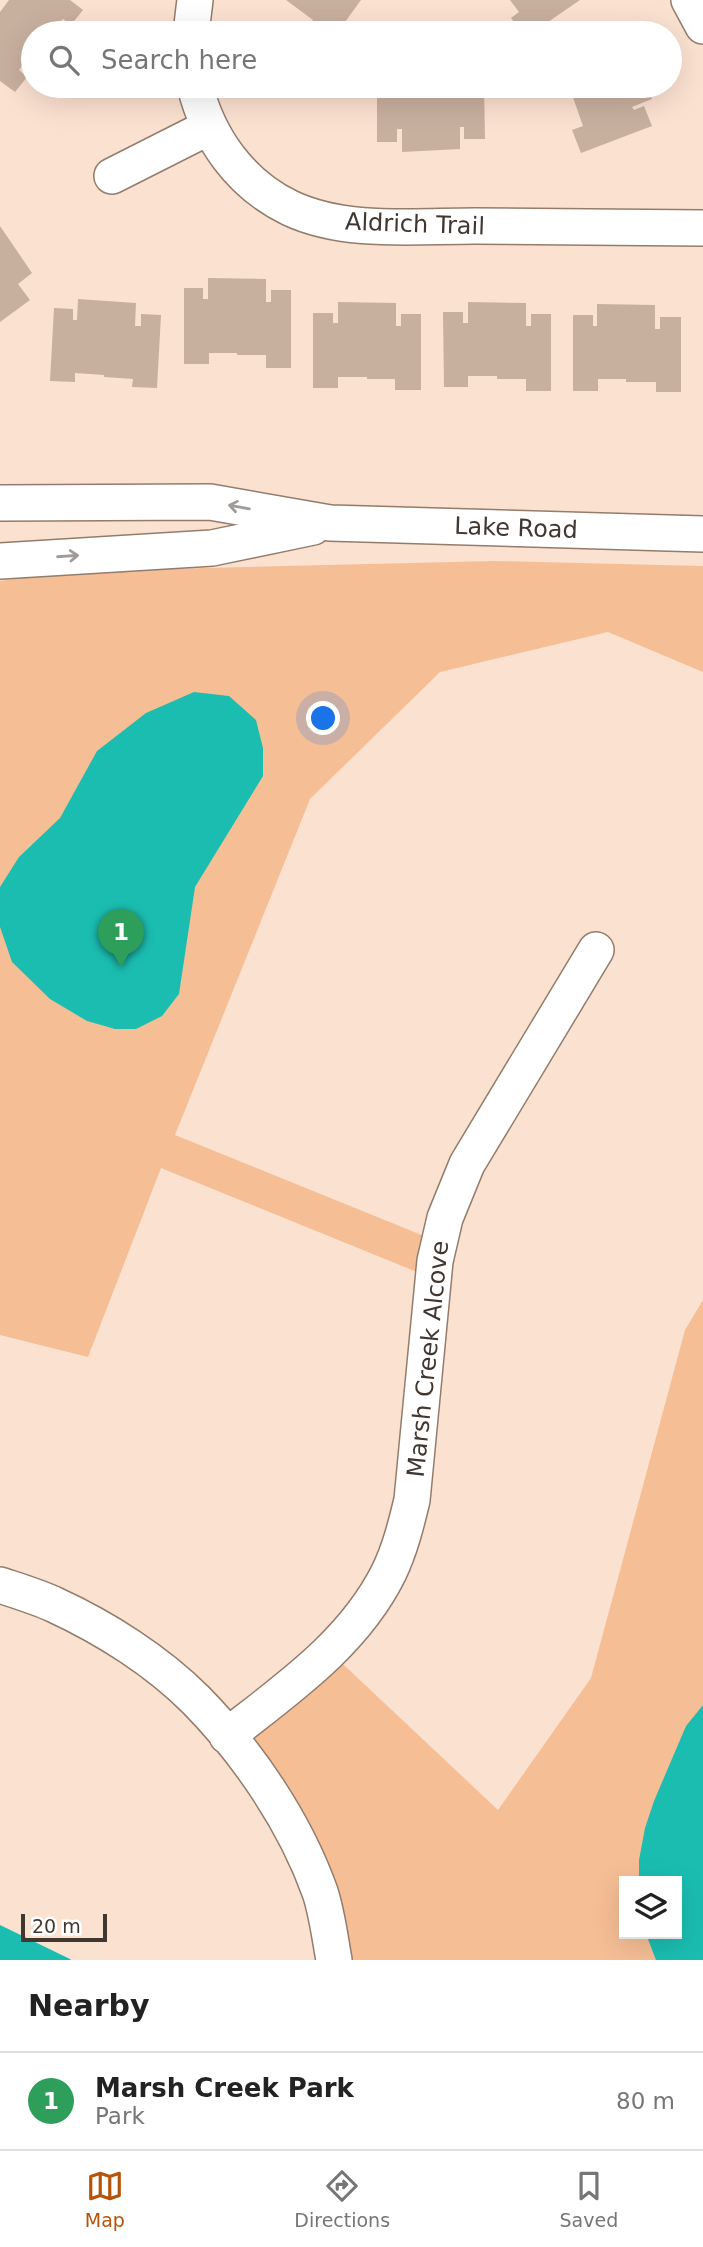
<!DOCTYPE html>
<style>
:root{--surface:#fff;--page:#f6f6f6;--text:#222;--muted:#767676;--line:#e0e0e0;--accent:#b45309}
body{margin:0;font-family:"DejaVu Sans",sans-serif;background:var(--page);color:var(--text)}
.controls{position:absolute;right:21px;bottom:21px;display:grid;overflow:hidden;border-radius:0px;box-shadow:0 7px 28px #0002}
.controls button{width:63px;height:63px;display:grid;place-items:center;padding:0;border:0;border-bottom:2px solid var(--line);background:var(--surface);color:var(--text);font:35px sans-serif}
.scale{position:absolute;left:21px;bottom:18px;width:86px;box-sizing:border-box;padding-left:7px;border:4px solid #403730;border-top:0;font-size:19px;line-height:24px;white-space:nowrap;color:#403730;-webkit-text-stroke:5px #fff;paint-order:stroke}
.you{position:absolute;left:324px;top:719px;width:24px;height:24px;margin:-18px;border:5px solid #fff;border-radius:50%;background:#1a73e8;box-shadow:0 0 0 10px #1a73e833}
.badge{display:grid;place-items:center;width:46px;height:46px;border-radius:50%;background:var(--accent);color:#fff;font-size:23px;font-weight:700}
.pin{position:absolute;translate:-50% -58px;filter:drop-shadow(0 2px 4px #0008)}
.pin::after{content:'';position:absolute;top:37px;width:24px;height:21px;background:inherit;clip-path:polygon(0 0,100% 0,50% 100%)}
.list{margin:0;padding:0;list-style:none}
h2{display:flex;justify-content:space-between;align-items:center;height:91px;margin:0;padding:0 28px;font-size:30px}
h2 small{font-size:23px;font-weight:400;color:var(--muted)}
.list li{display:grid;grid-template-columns:46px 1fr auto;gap:21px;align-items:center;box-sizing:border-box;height:98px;padding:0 28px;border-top:2px solid var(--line)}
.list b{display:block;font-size:26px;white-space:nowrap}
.list p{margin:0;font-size:23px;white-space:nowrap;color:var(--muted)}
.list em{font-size:23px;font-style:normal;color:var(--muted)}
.icon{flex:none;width:38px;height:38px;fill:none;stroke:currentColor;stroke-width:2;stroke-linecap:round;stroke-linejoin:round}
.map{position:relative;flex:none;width:703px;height:1960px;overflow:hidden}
.search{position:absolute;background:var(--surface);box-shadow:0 7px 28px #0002;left:21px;right:21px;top:21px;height:77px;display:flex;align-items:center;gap:18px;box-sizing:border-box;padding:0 24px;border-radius:38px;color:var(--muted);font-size:26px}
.sheet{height:189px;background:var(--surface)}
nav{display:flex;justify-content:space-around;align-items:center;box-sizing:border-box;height:98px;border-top:2px solid var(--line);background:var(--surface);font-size:19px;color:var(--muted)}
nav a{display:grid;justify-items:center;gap:4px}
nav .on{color:var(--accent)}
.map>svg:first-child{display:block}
.green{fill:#f5be95;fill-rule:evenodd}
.water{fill:#1bbdb1}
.building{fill:#c8b09f}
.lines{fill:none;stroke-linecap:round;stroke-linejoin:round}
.minor-casing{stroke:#937c6c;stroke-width:38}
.minor{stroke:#fff;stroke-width:35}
.oneway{stroke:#a09b98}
.labels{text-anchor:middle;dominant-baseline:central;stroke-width:5;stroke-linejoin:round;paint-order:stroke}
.street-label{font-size:24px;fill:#403730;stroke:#fff}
</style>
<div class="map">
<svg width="703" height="1960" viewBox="0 0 703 1960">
<rect width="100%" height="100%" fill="#fbe1d0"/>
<path class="green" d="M494,561L703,566V672L608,632L440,672L310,799L175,1135L424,1236L417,1272L161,1168L88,1357L0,1335V581L28,577L167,569Z
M703,1300V1960H334L320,1894L227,1736L329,1651L498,1810L591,1678L685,1330ZM624,1881H677V1934H624Z"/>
<path class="water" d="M194,692L229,696L256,720L263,748V776L195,887L179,994L162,1016L136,1029H115L87,1021L50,999L12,962L0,927V887L19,857L60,818L97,751L146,713Z
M703,1705V1960H656L646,1934H677V1881H639V1860L645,1828L654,1801L686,1726Z
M0,1925L70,1959L71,1960H0Z"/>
<path class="building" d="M9,0H70L83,10L71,25L63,19L60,22L74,33H33V75L22,66L19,70L27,77L15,92L0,81V12Z
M286,0H361L337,33H311L305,29L313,20Z
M510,0H580L532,33H522L511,18L519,12Z
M615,24L618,33H592Z
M377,86H484L485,139H464V127H460V149L402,152V129H397V142H377Z
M569,86H647L652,99L632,107L634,110L644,106L652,126L581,153L572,130L583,126Z
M0,226L32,273L18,284L30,300L0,322Z
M208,278L266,279V302H271V290H291V368H266V355H237V353H209V364H184V288H203V299H208Z
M78,299L136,303L135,326H141V314L161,315L157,388L132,387L133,379L104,377V375L75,373V382L50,381L54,308L73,309V320H77Z
M338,302L396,303V326H401V314H421V390H395V379H367V377H338V388H313V313H333V323H338Z
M468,302L526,303V326H531V314H551V391H526V379H497V376H468V387H444L443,312H463V323H468Z
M597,304L655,305V329H660V317H681V392H656V382H626V379H598V391H573V315H593V326H597Z"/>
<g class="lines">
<defs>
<path id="minor" d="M689,0L703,26
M191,33L195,0
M195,86C208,138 240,184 290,208C345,234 415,226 474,226C550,227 627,227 703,228
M112,176L209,127
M0,503L210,502L330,523L703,534
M0,561L212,548L313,527
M0,1585C18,1591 38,1597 55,1605C105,1628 157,1661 196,1700C248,1753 295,1822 320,1892C327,1913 330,1938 334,1960
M227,1736C287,1689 354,1643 389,1572C400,1549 406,1525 412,1500L435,1261L445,1218L467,1164L596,950"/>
</defs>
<use href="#minor" class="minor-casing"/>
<use href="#minor" class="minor"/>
</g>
<defs><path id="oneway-shaft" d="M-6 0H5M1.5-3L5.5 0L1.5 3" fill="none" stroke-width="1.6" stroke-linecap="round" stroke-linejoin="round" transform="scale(1.75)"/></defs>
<g class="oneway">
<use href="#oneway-shaft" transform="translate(239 507) rotate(-170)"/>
<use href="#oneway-shaft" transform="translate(68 556) rotate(-4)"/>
</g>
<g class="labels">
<g class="street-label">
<text transform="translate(415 224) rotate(2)">Aldrich Trail</text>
<text transform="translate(516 528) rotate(2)">Lake Road</text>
<text transform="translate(428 1359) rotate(-84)">Marsh Creek Alcove</text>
</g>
</g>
</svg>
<div class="controls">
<button><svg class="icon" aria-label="layers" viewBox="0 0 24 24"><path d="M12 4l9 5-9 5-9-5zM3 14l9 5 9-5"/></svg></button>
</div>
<div class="scale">20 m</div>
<div class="you"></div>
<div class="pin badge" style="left:121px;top:967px;background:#2e9e5b">1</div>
<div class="search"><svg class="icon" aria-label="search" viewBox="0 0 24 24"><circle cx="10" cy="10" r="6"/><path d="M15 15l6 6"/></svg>Search here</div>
</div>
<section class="sheet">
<h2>Nearby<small></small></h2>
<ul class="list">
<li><span class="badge" style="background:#2e9e5b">1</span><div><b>Marsh Creek Park</b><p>Park</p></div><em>80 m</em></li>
</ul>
</section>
<nav>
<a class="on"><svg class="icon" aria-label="map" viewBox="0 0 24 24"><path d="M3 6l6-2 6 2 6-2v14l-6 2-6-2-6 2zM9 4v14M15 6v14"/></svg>Map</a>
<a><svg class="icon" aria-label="directions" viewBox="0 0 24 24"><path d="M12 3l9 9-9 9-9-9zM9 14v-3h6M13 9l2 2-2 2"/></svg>Directions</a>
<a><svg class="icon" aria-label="saved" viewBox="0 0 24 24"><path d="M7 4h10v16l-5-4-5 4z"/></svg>Saved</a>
</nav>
